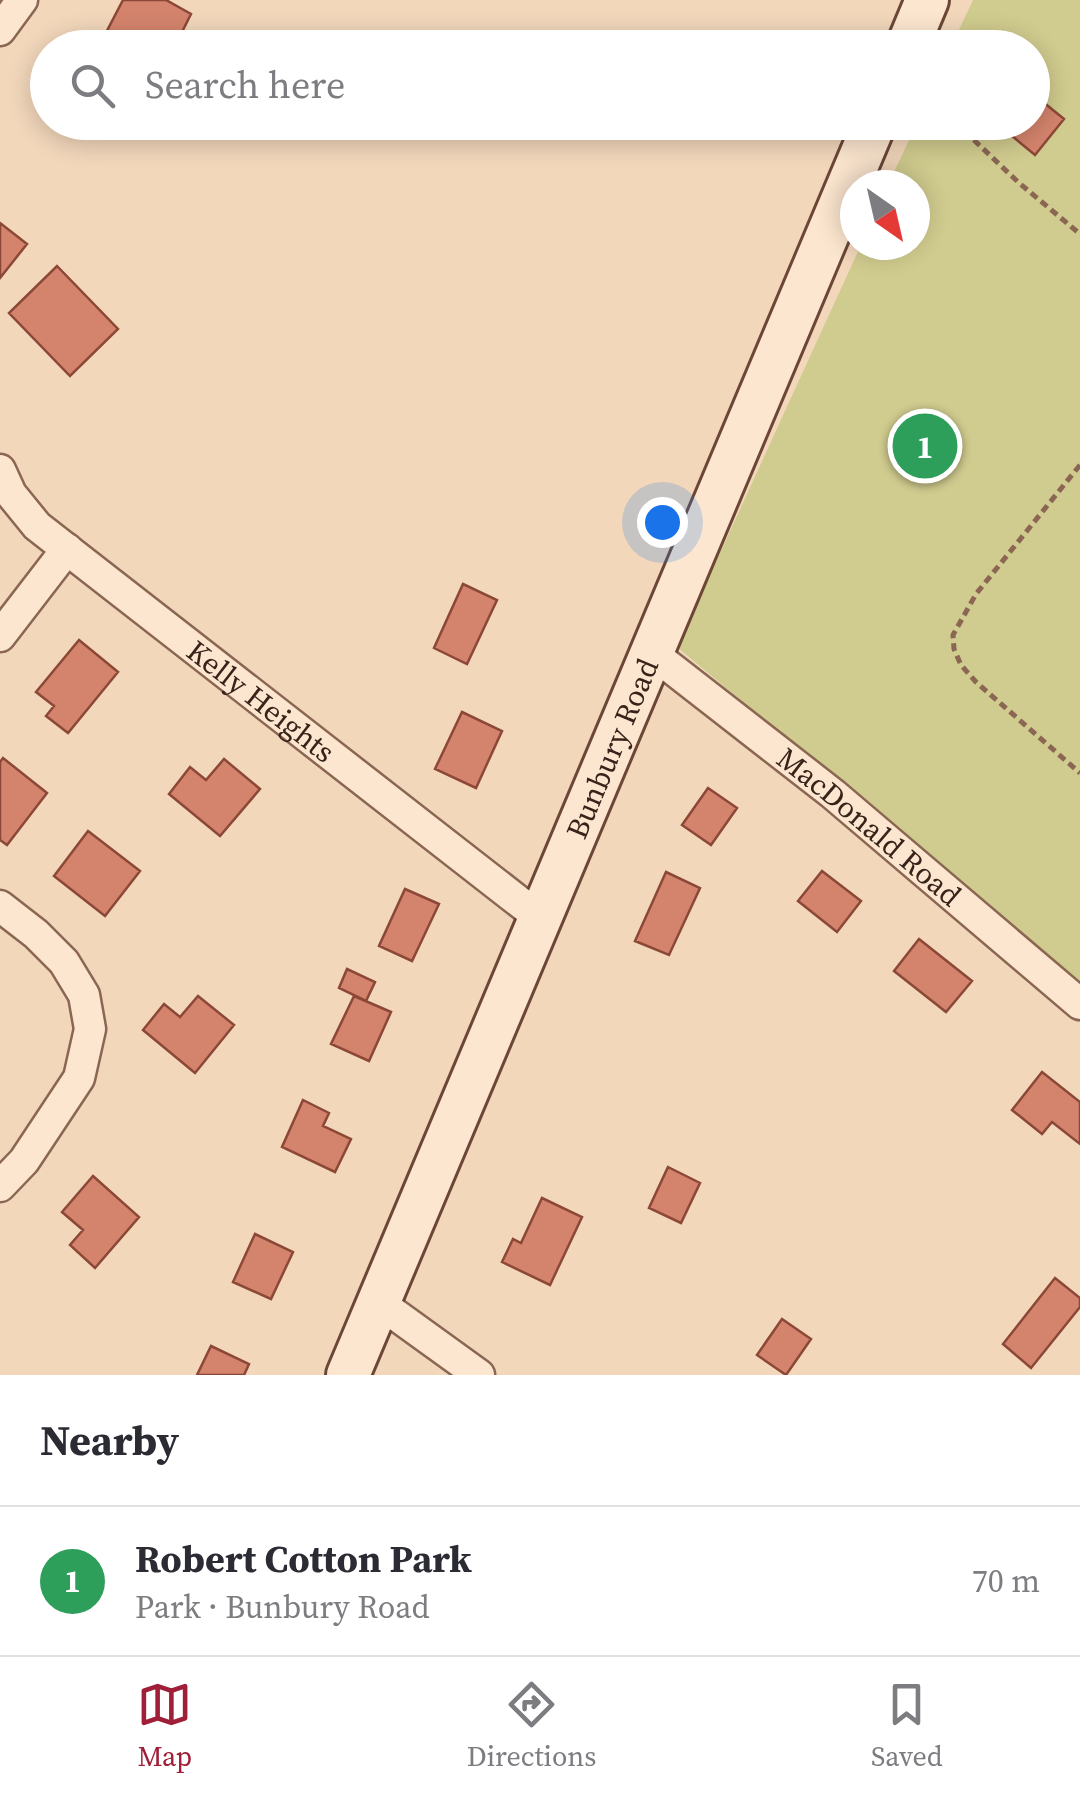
<!DOCTYPE html>
<meta charset="utf-8">
<style>
:root{--surface:#fff;--page:#f2f2f3;--text:#2b2b33;--muted:#7c7c81;--line:#e1e1e2;--accent:#9f1e38}
body{margin:0;font-family:"Source Serif 4",serif;background:var(--page);color:var(--text)}
.compass{position:absolute;left:840px;top:170px;width:90px;height:90px;border-radius:50%;background:var(--surface);box-shadow:0 5px 25px #0003;rotate:146deg}
.you{position:absolute;left:662px;top:522px;width:35px;height:35px;margin:-25px;border:8px solid #fff;border-radius:50%;background:#1a73e8;box-shadow:0 0 0 15px #1a73e833}
.badge{display:grid;place-items:center;width:65px;height:65px;border-radius:50%;background:var(--accent);color:#fff;font-size:32px;font-weight:700}
.pin{position:absolute;translate:-50% -50%;border:5px solid #fff;box-shadow:0 2px 10px #0006}
.list{margin:0;padding:0;list-style:none}
h2{display:flex;justify-content:space-between;align-items:center;height:130px;margin:0;padding:0 40px;font-size:42px}
h2 small{font-size:32px;font-weight:400;color:var(--muted)}
.list li{display:grid;grid-template-columns:65px 1fr auto;gap:30px;align-items:center;box-sizing:border-box;height:150px;padding:0 40px;border-top:2px solid var(--line)}
.list b{display:block;font-size:38px;white-space:nowrap}
.list p{margin:0;font-size:32px;white-space:nowrap;color:var(--muted)}
.list em{font-size:32px;font-style:normal;color:var(--muted)}
.icon{flex:none;width:55px;height:55px;fill:none;stroke:currentColor;stroke-width:2;stroke-linecap:round;stroke-linejoin:round}
.map{position:relative;flex:none;width:1080px;height:1375px;overflow:hidden}
.search{position:absolute;background:var(--surface);box-shadow:0 5px 25px #0003;left:30px;right:30px;top:30px;height:110px;display:flex;align-items:center;gap:25px;box-sizing:border-box;padding:0 35px;border-radius:55px;color:var(--muted);font-size:38px}
.sheet{height:280px;background:var(--surface)}
nav{display:flex;justify-content:space-around;align-items:center;box-sizing:border-box;height:140px;border-top:2px solid var(--line);background:var(--surface);font-size:28px;color:var(--muted)}
nav a{display:grid;justify-items:center;gap:5px}
nav .on{color:var(--accent)}
.map>svg:first-child{display:block}
.green{fill:#d0cb8e}
.building{fill:#d4846d;stroke:#8c4837;stroke-width:2.5}
.lines{fill:none;stroke-linecap:round;stroke-linejoin:round}
.street-casing{stroke:#8a6653;stroke-width:35}
.secondary-casing{stroke:#6c4737;stroke-width:48}
.path{stroke:#8a6653;stroke-width:5;stroke-dasharray:8 5;stroke-linecap:butt}
.street{stroke:#fce6cf;stroke-width:30}
.secondary{stroke:#fce6cf;stroke-width:42}
.labels{text-anchor:middle;dominant-baseline:central;stroke-width:9;stroke-linejoin:round;paint-order:stroke}
.street-label{font-size:30px;fill:#38231a;stroke:#f9e3cb}
</style>
<div class="map">
<svg width="1080" height="1375" viewBox="0 0 1080 1375">
<rect width="100%" height="100%" fill="#f2d7bb"/>
<path class="green" d="M973,0H1080V983L677,647L861,245H915V185H888L917,123L1032,122V48L951,47Z"/>
<path class="building" d="M123,0H166L191,14L174,48H98Z
M1032,93L1064,119L1035,155L995,122H1032Z
M0,223L27,244L0,278Z
M57,266L118,329L70,376L9,313Z
M463,584L497,600L467,664L434,648Z
M79,640L118,672L68,733L46,716L54,706L36,692Z
M462,712L502,731L476,788L435,769Z
M3,758L47,793L7,845L0,840V762Z
M224,759L260,789L220,836L169,794L190,767L206,780Z
M708,788L737,808L711,845L682,825Z
M88,831L140,871L105,916L54,876Z
M822,871L861,901L837,932L798,901Z
M666,872L700,888L669,955L635,941Z
M405,889L439,904L412,961L379,946Z
M919,939L972,981L946,1012L894,971Z
M347,969L375,982L366,1001L339,988Z
M198,996L234,1025L195,1073L143,1030L164,1004L180,1017Z
M354,996L391,1012L369,1061L331,1044Z
M1042,1072L1080,1102V1144L1052,1122L1042,1134L1012,1110Z
M303,1100L329,1113L323,1126L351,1139L335,1172L282,1147Z
M668,1167L700,1183L681,1223L649,1208Z
M93,1176L139,1217L95,1268L70,1245L83,1230L62,1212Z
M542,1198L582,1217L550,1285L502,1262L513,1239L521,1243Z
M255,1234L293,1252L271,1299L233,1282Z
M1055,1278L1080,1298V1307L1031,1368L1003,1344Z
M782,1319L811,1339L786,1375L757,1355Z
M211,1346L249,1364L244,1375H197Z"/>
<g class="lines">
<defs>
<g id="street">
<path d="M0,30L22,0"/>
<path id="s1" d="M0,470L11,494L37,526L540,918"/>
<path d="M0,636L67,549"/>
<path id="s2" d="M652,653L833,794L1080,1004"/>
<path d="M0,906L36,934L64,962L84,995L90,1029L79,1078L24,1161L0,1186"/>
<path d="M378,1302L479,1375"/>
</g>
<g id="secondary">
<path d="M907,48L927,0"/>
<path id="s3" d="M348,1375L875,122"/>
</g>
</defs>
<use href="#street" class="street-casing"/>
<use href="#secondary" class="secondary-casing"/>
<path class="path" d="M955,122L1018,182L1080,234
M1080,465L976,594L953,635L954,649L961,665L976,682L1080,773"/>
<use href="#street" class="street"/>
<use href="#secondary" class="secondary"/>
</g>
<g class="labels">
<g class="street-label">
<text stroke="none"><textPath href="#s1" startOffset="352">Kelly Heights</textPath></text>
<text stroke="none"><textPath href="#s3" startOffset="680">Bunbury Road</textPath></text>
<text stroke="none"><textPath href="#s2" startOffset="278">MacDonald Road</textPath></text>
</g>
</g>
</svg>
<svg class="compass" viewBox="-18 -18 36 36"><path d="M0-13l5 13h-10z" fill="#e53935"/><path d="M0 13l5-13h-10z" fill="#7c7c81"/></svg>
<div class="you"></div>
<div class="pin badge" style="left:925px;top:446px;background:#2e9e5b">1</div>
<div class="search"><svg class="icon" aria-label="search" viewBox="0 0 24 24"><circle cx="10" cy="10" r="6"/><path d="M15 15l6 6"/></svg>Search here</div>
</div>
<section class="sheet">
<h2>Nearby<small></small></h2>
<ul class="list">
<li><span class="badge" style="background:#2e9e5b">1</span><div><b>Robert Cotton Park</b><p>Park · Bunbury Road</p></div><em>70 m</em></li>
</ul>
</section>
<nav>
<a class="on"><svg class="icon" aria-label="map" viewBox="0 0 24 24"><path d="M3 6l6-2 6 2 6-2v14l-6 2-6-2-6 2zM9 4v14M15 6v14"/></svg>Map</a>
<a><svg class="icon" aria-label="directions" viewBox="0 0 24 24"><path d="M12 3l9 9-9 9-9-9zM9 14v-3h6M13 9l2 2-2 2"/></svg>Directions</a>
<a><svg class="icon" aria-label="saved" viewBox="0 0 24 24"><path d="M7 4h10v16l-5-4-5 4z"/></svg>Saved</a>
</nav>
